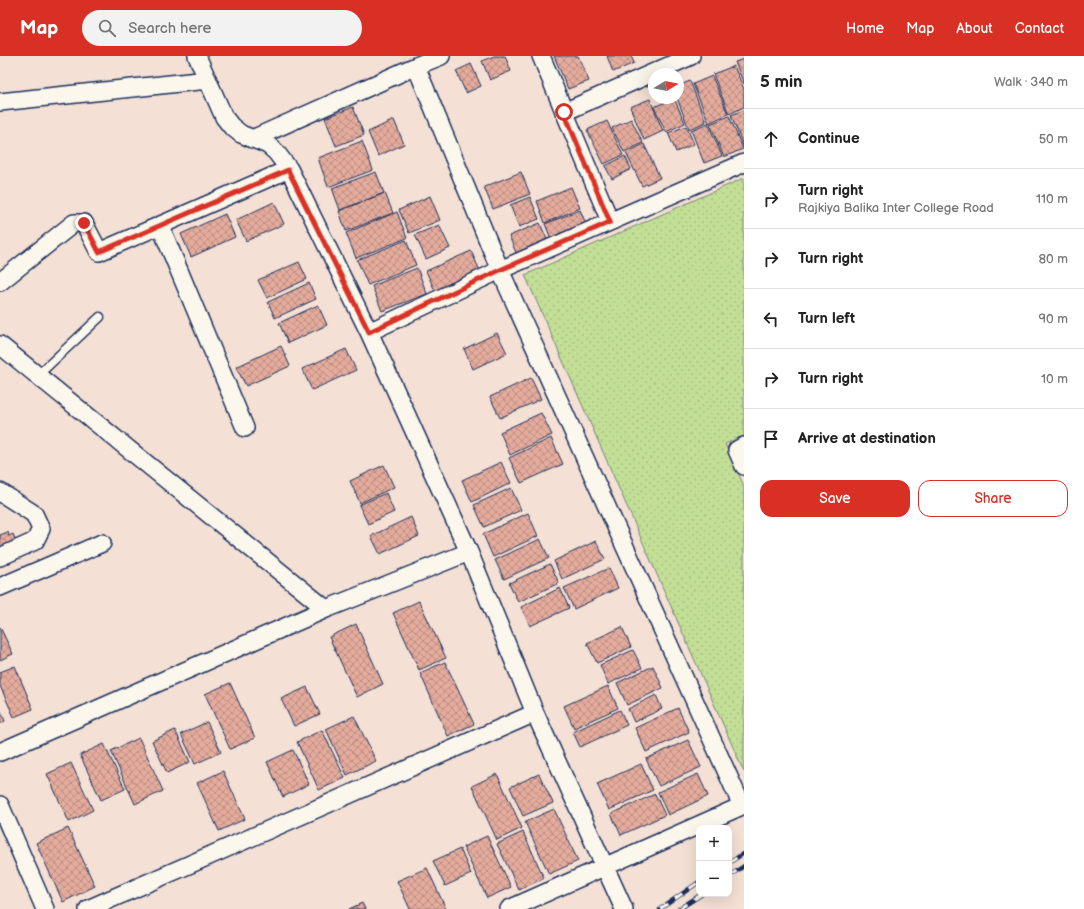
<!DOCTYPE html>
<meta charset="utf-8">
<style>
:root{--surface:#fff;--page:#f2f2f2;--text:#222;--muted:#767676;--line:#e0e0e0;--accent:#d93025}
body{margin:0;font-family:"Balsamiq Sans",sans-serif;background:var(--page);color:var(--text)}
.controls{position:absolute;right:12px;bottom:12px;display:grid;overflow:hidden;border-radius:8px;box-shadow:0 4px 16px #0002}
.controls button{width:36px;height:36px;display:grid;place-items:center;padding:0;border:0;border-bottom:1px solid var(--line);background:var(--surface);color:var(--text);font:20px sans-serif}
.compass{position:absolute;left:648px;top:12px;width:36px;height:36px;border-radius:50%;background:var(--surface);box-shadow:0 4px 16px #0002;rotate:80deg}
.stop{position:absolute;width:12px;height:12px;margin:-9px;border:3px solid #d93025;border-radius:50%;background:#fff}
.stop.end{background:#d93025;border-color:#fff;box-shadow:0 1px 4px #0008}
.list{margin:0;padding:0;list-style:none}
h2{display:flex;justify-content:space-between;align-items:center;height:52px;margin:0;padding:0 16px;font-size:17px}
h2 small{font-size:13px;font-weight:400;color:var(--muted)}
.list li{display:grid;grid-template-columns:26px 1fr auto;gap:12px;align-items:center;box-sizing:border-box;height:60px;padding:0 16px;border-top:1px solid var(--line)}
.list b{display:block;font-size:15px;white-space:nowrap}
.list p{margin:0;font-size:13px;white-space:nowrap;color:var(--muted)}
.list em{font-size:13px;font-style:normal;color:var(--muted)}
.actions{display:flex;gap:8px;padding:12px 16px}
.actions a{flex:1;padding:9px 0;border:1px solid var(--accent);border-radius:12px;text-align:center;font-size:14px;color:var(--accent)}
.actions .main{background:var(--accent);color:#fff}
.icon{flex:none;width:22px;height:22px;fill:none;stroke:currentColor;stroke-width:2;stroke-linecap:round;stroke-linejoin:round}
.map{position:relative;flex:none;width:744px;height:853px;overflow:hidden}
header{display:flex;align-items:center;gap:24px;box-sizing:border-box;height:56px;padding:0 20px;background:var(--accent);color:#fff}
header strong{font-size:19px}
nav{display:flex;gap:22px;margin-inline-start:auto;font-size:14px}
.search{width:280px;height:36px;background:var(--page);display:flex;align-items:center;gap:10px;box-sizing:border-box;padding:0 14px;border-radius:22px;color:var(--muted);font-size:15px}
main{display:flex}
aside{flex:1;background:var(--surface)}
.map>svg:first-child{display:block}
.grass{fill:url(#grass-dots);stroke:#6f867a}
.building{fill:url(#building-cross-hatch);stroke:#1b2f5e}
.lines{fill:none;stroke-linecap:round;stroke-linejoin:round}
.lane-casing{stroke:#1b2f5e;stroke-width:11}
.street-casing{stroke:#1b2f5e;stroke-width:20}
.lane{stroke:#fbf7ec;stroke-width:8}
.street{stroke:#fbf7ec;stroke-width:17}
.rail-casing{stroke:#1b2f5e;stroke-width:4.5}
.rail{stroke:#fbf7ec;stroke-width:3;stroke-dasharray:9;stroke-linecap:butt}
.route{stroke:#d93025;stroke-width:5}
</style>
<header>
<strong>Map</strong>
<div class="search"><svg class="icon" aria-label="search" viewBox="0 0 24 24"><circle cx="10" cy="10" r="6"/><path d="M15 15l6 6"/></svg>Search here</div>
<nav><a>Home</a><a>Map</a><a>About</a><a>Contact</a></nav>
</header>
<main>
<div class="map">
<svg width="744" height="853" viewBox="0 0 744 853">
<defs>
<pattern id="grass-dots" width="8" height="8" patternUnits="userSpaceOnUse"><rect width="8" height="8" fill="#c3de95"/><path d="M2 2h.1M6 6h.1" fill="none" stroke="#a7bf83" stroke-width="1.8" stroke-linecap="round"/></pattern>
<pattern id="building-cross-hatch" width="8" height="8" patternUnits="userSpaceOnUse"><rect width="8" height="8" fill="#e5ac9d"/><path d="M0 0l8 8M0 8l8-8" fill="none" stroke="#b98c83"/></pattern>
</defs>
<rect width="100%" height="100%" fill="#f4e0d4"/>
<filter id="ink" filterUnits="userSpaceOnUse"><feTurbulence type="fractalNoise" baseFrequency=".025" numOctaves="2"/><feDisplacementMap in="SourceGraphic" scale="8" xChannelSelector="R" yChannelSelector="G"/><feConvolveMatrix kernelMatrix="1 2 1 2 8 2 1 2 1" color-interpolation-filters="sRGB"/></filter>
<g filter="url(#ink)">
<path class="grass" d="M744,122V380L725,388L744,430V716L525,219Z"/>
<path class="building" d="M494,0H505L511,15L490,24L482,5Z
M554,0H578L589,25L568,33Z
M607,0H631L634,7L613,16Z
M744,3V28L735,6Z
M471,8L481,30L466,37L456,15Z
M734,10L744,33V51L729,58L713,18Z
M712,20L728,58L709,67L693,28Z
M690,25L706,66L689,73L677,42H678V30Z
M674,42L685,67L666,76L654,51Z
M650,43L663,75L644,84L630,51Z
M353,51L364,79L336,90L325,62Z
M744,54V92L731,59Z
M729,60L743,93L724,101L710,68Z
M631,63L643,87L624,96L612,72Z
M394,64L404,88L378,100L368,76Z
M607,65L623,99L604,108L587,74Z
M708,67L722,100L704,107L691,74Z
M686,70L694,88L676,96L668,77Z
M362,85L373,114L328,131L318,102Z
M644,88L660,122L642,130L626,97Z
M625,100L631,113L612,123L605,110Z
M376,116L384,137L340,154L332,132Z
M521,116L530,138L493,153L484,131Z
M571,131L580,152L545,167L537,145Z
M385,137L393,157L346,175L339,155Z
M430,140L440,164L409,177L399,154Z
M530,141L539,163L519,171L510,149Z
M274,146L284,168L246,185L236,164Z
M580,154L587,170L552,185L545,168Z
M397,156L407,182L356,202L346,177Z
M225,158L235,181L191,201L181,178Z
M540,167L548,186L517,199L509,180Z
M439,169L450,192L426,203L415,179Z
M406,184L416,209L368,229L357,204Z
M471,195L481,217L436,237L426,215Z
M299,206L307,223L267,242L258,224Z
M417,212L427,238L382,255L372,230Z
M309,227L316,243L275,262L268,246Z
M318,249L327,269L288,287L279,267Z
M497,277L507,297L473,313L464,293Z
M281,290L290,310L246,330L236,311Z
M346,293L356,314L312,334L302,313Z
M531,322L541,343L500,362L490,341Z
M541,357L552,379L510,399L500,376Z
M551,382L563,408L521,427L509,402Z
M501,406L511,427L472,446L462,424Z
M384,409L394,431L360,447L350,425Z
M511,432L521,454L484,471L474,449Z
M386,437L394,456L368,468L359,449Z
M528,457L538,480L493,501L483,478Z
M411,461L419,480L380,498L371,480Z
M8,476L9,480L13,478L17,488L0,499V479Z
M540,483L549,502L504,523L495,504Z
M596,485L605,503L562,523L554,505Z
M550,508L559,527L518,546L509,527Z
M609,512L618,532L574,553L564,532Z
M560,532L569,552L530,570L521,551Z
M419,545L446,602L419,614L393,557Z
M356,568L383,628L357,641L329,581Z
M0,571L13,598L0,604Z
M622,571L631,591L597,607L587,587Z
M633,594L642,612L608,628L600,609Z
M445,606L474,668L448,680L420,617Z
M15,610L33,653L14,661L0,630V616Z
M653,610L663,632L627,649L617,627Z
M230,627L255,682L230,693L205,638Z
M608,630L618,652L574,672L564,650Z
M307,631L320,658L294,670L281,643Z
M656,639L662,653L634,666L628,653Z
M678,652L689,676L646,696L635,672Z
M0,653L5,665L0,668Z
M620,654L627,669L580,691L573,676Z
M354,660L376,705L347,719L326,673Z
M207,666L221,696L195,708L181,678Z
M175,674L190,706L167,717L152,685Z
M322,674L345,722L319,734L297,686Z
M139,682L163,735L135,748L111,695Z
M688,684L701,711L659,730L646,703Z
M104,688L125,733L101,744L80,699Z
M293,694L309,728L283,741L267,706Z
M71,707L93,754L69,766L47,718Z
M641,708L653,734L609,754L597,728Z
M223,715L245,763L219,775L197,727Z
M497,718L522,772L497,784L472,730Z
M539,718L553,747L523,760L510,731Z
M698,718L708,740L668,759L658,736Z
M655,738L665,759L621,779L611,758Z
M554,753L578,805L549,818L525,766Z
M68,772L95,830L63,846L36,787Z
M523,776L544,822L519,834L497,788Z
M487,780L511,831L487,842L463,791Z
M460,793L471,818L445,830L433,805Z
M427,812L446,853H410L397,825Z
M362,847L365,853H349Z"/>
<g class="lines">
<defs>
<path id="lane" d="M38,319L100,261"/>
<path id="street" d="M197,0L224,61L231,70L241,78L268,89L276,96L289,113L369,276L469,496L535,657L624,853
M541,0L610,165
M416,10L500,214L742,750
M0,46L208,24
M564,56L691,0
M252,83L416,10L441,0
M160,169L245,372
M0,226L74,167H84L99,196L289,113
M369,276L500,214L744,107
M0,289L326,553
M744,390L737,394L744,410
M0,436L34,458L41,473L35,485L0,501
M0,531L102,487
M0,696L326,553L469,496
M0,749L45,853
M88,853L535,657
M509,853L744,749"/>
</defs>
<use href="#lane" class="lane-casing"/>
<use href="#street" class="street-casing"/>
<use href="#lane" class="lane"/>
<use href="#street" class="street"/>
<defs>
<path id="rail" d="M729,807L744,797
M729,820L744,810
M660,853L699,826
M679,853L702,838"/>
</defs>
<use href="#rail" class="rail-casing"/>
<use href="#rail" class="rail"/>
</g>
</g>
<g class="lines" filter="url(#ink)">
<path class="route" d="M84,167L99,196L288,114L369,276L500,214L610,166L564,56"/>
</g>
</svg>
<div class="controls">
<button>+</button>
<button>−</button>
</div>
<svg class="compass" viewBox="-18 -18 36 36"><path d="M0-13l5 13h-10z" fill="#e53935"/><path d="M0 13l5-13h-10z" fill="#767676"/></svg>
<div class="stop" style="left:564px;top:56px"></div>
<div class="stop end" style="left:84px;top:167px"></div>
</div>
<aside>
<h2>5 min<small>Walk · 340 m</small></h2>
<ul class="list">
<li><svg class="icon" aria-label="ahead" viewBox="0 0 24 24"><path d="M12 20V5M6 11l6-6 6 6"/></svg><div><b>Continue</b></div><em>50 m</em></li>
<li><svg class="icon" aria-label="right" viewBox="0 0 24 24"><path d="M7 20v-9h11M14 6l5 5-5 5"/></svg><div><b>Turn right</b><p>Rajkiya Balika Inter College Road</p></div><em>110 m</em></li>
<li><svg class="icon" aria-label="right" viewBox="0 0 24 24"><path d="M7 20v-9h11M14 6l5 5-5 5"/></svg><div><b>Turn right</b></div><em>80 m</em></li>
<li><svg class="icon" aria-label="left" viewBox="0 0 24 24"><path d="M17 20v-9H6M10 6l-5 5 5 5"/></svg><div><b>Turn left</b></div><em>90 m</em></li>
<li><svg class="icon" aria-label="right" viewBox="0 0 24 24"><path d="M7 20v-9h11M14 6l5 5-5 5"/></svg><div><b>Turn right</b></div><em>10 m</em></li>
<li><svg class="icon" aria-label="arrive" viewBox="0 0 24 24"><path d="M6 21V4h12l-3 4 3 4H6"/></svg><div><b>Arrive at destination</b></div></li>
</ul>
<div class="actions"><a class="main">Save</a><a>Share</a></div>
</aside>
</main>
